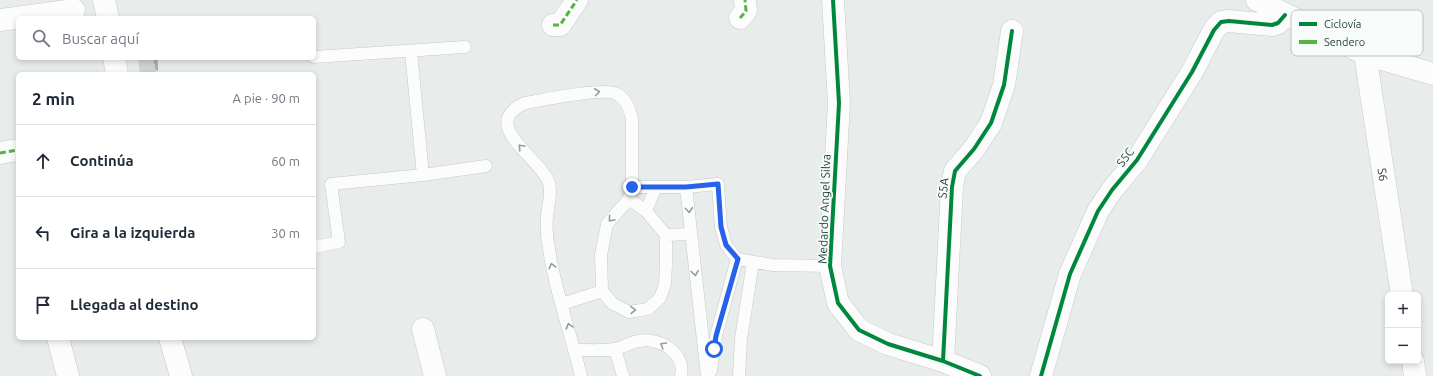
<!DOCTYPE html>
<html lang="es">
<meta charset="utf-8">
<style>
:root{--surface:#fff;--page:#f2f2f3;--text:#1f2937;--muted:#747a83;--line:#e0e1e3}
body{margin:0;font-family:Ubuntu,sans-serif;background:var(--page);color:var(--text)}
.controls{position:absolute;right:12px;bottom:12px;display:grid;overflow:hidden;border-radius:6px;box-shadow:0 2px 6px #0003}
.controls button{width:36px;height:36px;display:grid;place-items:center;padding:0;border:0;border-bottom:1px solid var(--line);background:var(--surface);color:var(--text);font:20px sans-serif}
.stop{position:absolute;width:12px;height:12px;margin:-9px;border:3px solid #2563eb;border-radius:50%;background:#fff}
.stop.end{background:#2563eb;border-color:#fff;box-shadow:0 1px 4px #0008}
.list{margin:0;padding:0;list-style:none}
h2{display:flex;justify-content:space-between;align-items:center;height:52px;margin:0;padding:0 16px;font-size:17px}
h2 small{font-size:13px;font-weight:400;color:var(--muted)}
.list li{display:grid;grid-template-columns:26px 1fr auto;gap:12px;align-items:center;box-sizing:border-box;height:72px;padding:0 16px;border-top:1px solid var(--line)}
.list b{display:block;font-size:15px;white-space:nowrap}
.list em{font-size:13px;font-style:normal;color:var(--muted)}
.icon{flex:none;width:22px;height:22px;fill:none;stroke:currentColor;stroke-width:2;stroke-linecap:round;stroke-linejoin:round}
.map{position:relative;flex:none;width:1433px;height:376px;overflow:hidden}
.search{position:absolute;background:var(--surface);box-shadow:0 2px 6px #0003;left:16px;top:16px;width:300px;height:44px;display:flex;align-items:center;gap:10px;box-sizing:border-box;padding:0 14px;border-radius:6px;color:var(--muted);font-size:15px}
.panel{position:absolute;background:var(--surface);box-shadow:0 2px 6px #0003;left:16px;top:72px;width:300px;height:268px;border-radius:6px}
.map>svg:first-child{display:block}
.building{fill:#cfd4d2;filter:url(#shadow)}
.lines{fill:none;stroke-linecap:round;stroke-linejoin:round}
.lane-casing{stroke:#c5cac8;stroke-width:13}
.street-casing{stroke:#c5cac8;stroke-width:23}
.secondary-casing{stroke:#c3cbc8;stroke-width:23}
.lane{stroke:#fcfcfc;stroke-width:12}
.street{stroke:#fcfcfc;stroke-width:22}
.secondary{stroke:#fcfcfc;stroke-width:22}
.quiet{stroke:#55b346;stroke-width:3;stroke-dasharray:6 3;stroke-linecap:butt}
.cycleway-casing{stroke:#f7fbf9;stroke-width:6}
.cycleway{stroke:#00873e;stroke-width:4}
.oneway{stroke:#909f9b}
.route{stroke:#2563eb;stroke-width:5}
.labels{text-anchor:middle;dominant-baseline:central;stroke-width:3.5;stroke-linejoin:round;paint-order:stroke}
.street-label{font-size:12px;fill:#24423a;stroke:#f7fbf9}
.key{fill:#f7fbf9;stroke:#b8c4c0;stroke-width:1}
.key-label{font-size:11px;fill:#24423a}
</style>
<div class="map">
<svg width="1433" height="376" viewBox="0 0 1433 376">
<defs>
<filter id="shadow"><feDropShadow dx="3.5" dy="-3.5" stdDeviation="0" flood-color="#0004"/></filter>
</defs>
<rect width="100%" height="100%" fill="#e8edeb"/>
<path class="building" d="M138,58H153L156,74H140Z"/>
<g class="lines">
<defs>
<path id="lane" d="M411,52L423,175
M314,57L465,47
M632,187H686L718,184L721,227L726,245L737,259L773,265L830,266
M686,187L707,376
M646,211L656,187
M666,235L690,234
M314,247L339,242L331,184L423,175L486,166
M562,304L602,291
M615,349L623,376
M575,350C588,350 603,351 615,349C623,347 631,342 639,341C659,337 686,353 681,376
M711,371L716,336L737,259
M581,376C571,334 555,292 549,249C547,239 546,227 547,216C548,206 552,193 549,183C541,158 477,125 525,103C542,100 605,87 617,94C626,99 630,109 632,119V187L629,199L607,224L601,255L602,291L613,304L629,312L648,309L660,298L665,284L666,264V235L646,211L629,199
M739,376L741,339L753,262"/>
<g id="street">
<path d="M104,0L108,18"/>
<path d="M833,0L839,103L830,266L838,303L859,330L888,344L943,361L980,376"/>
<path d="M740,18L746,11L745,0"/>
<path d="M0,20L74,10"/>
<path d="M553,25H560L577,0"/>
<path id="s1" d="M1365,54L1402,295"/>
<path d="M114,58L117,74"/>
<path d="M0,153L18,150"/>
<path d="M423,329L435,376"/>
<path d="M58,338L68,376"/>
<path d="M170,338L181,376"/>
<path d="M943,361L952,187L955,171L974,149L991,123L1004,85L1012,31"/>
<path d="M1413,361L1415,376"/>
<path d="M1041,376L1070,274L1098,211L1112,190L1137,160L1192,72L1214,30L1221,22L1229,21L1272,25L1278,23L1285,15"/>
</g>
<path id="secondary" d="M1257,0L1365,54L1433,74"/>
</defs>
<use href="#lane" class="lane-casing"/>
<use href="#street" class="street-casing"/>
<use href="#secondary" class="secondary-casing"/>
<use href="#lane" class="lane"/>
<use href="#street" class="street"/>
<use href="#secondary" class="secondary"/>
<path class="quiet" d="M740,18L746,11L745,0
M553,25H560L577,0
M0,153L18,150"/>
<defs>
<path id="cycleway" d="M833,0L839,103L830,266L838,303L859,330L888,344L943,361L980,376
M943,361L952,187L955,171L974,149L991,123L1004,85L1012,31
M1041,376L1070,274L1098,211L1112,190L1137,160L1192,72L1214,30L1221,22L1229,21L1272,25L1278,23L1285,15"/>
</defs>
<use href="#cycleway" class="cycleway-casing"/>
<use href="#cycleway" class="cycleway"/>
</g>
<defs><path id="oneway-chevron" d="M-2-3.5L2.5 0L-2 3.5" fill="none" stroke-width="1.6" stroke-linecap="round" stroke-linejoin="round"/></defs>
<g class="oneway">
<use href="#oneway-chevron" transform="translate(597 92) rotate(-7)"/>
<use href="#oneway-chevron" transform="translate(521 147) rotate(-133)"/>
<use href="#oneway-chevron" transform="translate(689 210) rotate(85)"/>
<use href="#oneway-chevron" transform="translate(611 219) rotate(130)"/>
<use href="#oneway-chevron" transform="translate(552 266) rotate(-104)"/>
<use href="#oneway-chevron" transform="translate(695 273) rotate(83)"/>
<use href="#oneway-chevron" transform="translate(633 310) rotate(-1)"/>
<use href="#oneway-chevron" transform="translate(569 326) rotate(-106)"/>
<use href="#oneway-chevron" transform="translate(663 345) rotate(-149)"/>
</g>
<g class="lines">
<path class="route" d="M632,187H686L718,184L721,227L726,245L738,259L716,336L714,349"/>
</g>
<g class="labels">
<g class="street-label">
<text transform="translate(1125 157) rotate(-53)">S5C</text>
<text stroke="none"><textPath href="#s1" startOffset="122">S6</textPath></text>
<text transform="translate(943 188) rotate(-83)">S5A</text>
<text transform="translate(824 209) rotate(-88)">Medardo Angel Silva</text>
</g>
</g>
<rect x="1291" y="10" width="132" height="46" rx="6" class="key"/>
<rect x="1299" y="22" width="18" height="4" fill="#00873e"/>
<rect x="1299" y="40" width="18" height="4" fill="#55b346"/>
<g class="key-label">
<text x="1324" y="28">Ciclovía</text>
<text x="1324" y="46">Sendero</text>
</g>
</svg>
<div class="controls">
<button>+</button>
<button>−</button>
</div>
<div class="stop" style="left:714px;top:349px"></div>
<div class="stop end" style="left:632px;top:187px"></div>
<div class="search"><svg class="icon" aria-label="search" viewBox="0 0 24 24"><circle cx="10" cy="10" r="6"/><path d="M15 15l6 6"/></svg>Buscar aquí</div>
<section class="panel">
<h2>2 min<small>A pie · 90 m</small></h2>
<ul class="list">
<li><svg class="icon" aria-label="ahead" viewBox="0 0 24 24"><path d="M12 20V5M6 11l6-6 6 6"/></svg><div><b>Continúa</b></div><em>60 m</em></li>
<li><svg class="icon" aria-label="left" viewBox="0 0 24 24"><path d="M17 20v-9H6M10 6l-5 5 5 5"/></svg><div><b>Gira a la izquierda</b></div><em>30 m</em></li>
<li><svg class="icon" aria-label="arrive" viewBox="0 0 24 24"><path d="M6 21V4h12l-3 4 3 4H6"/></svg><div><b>Llegada al destino</b></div></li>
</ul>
</section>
</div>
